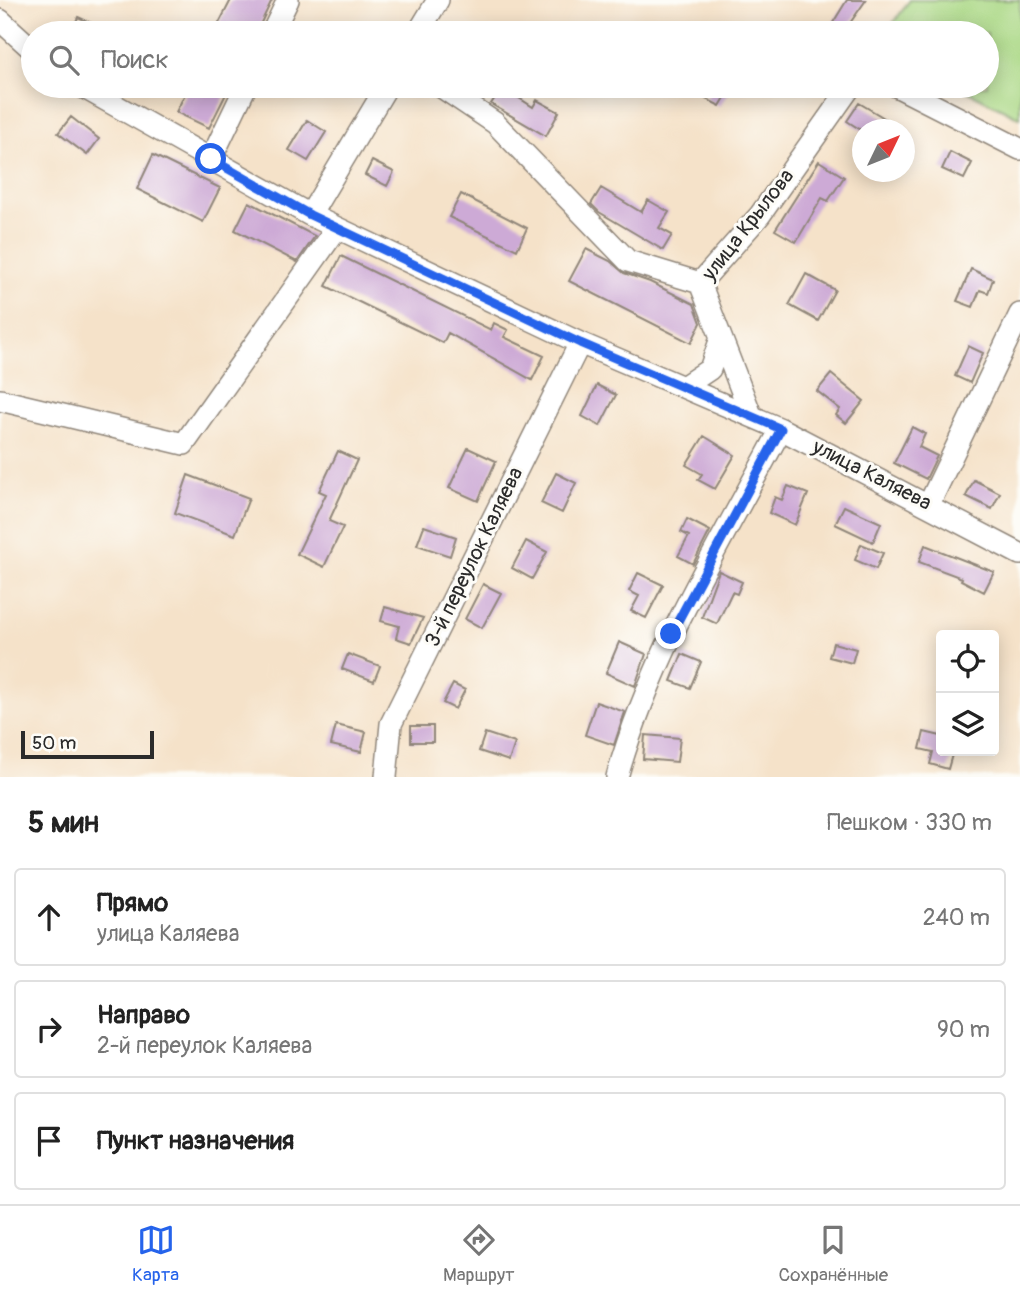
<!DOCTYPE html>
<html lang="ru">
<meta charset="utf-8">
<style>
:root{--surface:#fff;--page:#f6f6f6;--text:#222;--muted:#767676;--line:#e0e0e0;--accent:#2563eb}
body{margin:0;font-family:Pangolin,sans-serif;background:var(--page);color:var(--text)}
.controls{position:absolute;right:21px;bottom:21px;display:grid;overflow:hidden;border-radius:7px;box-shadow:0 4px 18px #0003}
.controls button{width:63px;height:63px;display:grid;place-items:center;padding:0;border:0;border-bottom:2px solid var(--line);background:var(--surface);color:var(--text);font:35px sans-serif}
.compass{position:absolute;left:852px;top:119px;width:63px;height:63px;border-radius:50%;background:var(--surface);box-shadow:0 4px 18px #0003;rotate:47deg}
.scale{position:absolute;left:21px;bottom:18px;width:133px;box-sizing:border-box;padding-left:7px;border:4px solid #2b2b2b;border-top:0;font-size:19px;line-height:24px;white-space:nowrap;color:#2b2b2b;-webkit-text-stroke:5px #fdfcf7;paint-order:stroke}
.stop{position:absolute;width:21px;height:21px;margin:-16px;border:5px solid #2563eb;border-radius:50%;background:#fff}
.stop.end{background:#2563eb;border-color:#fff;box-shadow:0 2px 7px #0008}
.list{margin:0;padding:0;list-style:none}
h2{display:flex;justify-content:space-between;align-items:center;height:91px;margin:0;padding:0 28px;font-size:30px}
h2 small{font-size:23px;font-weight:400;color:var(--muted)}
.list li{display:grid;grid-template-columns:46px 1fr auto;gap:21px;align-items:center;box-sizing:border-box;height:98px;margin:0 14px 14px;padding:0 14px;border:2px solid var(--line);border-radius:7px}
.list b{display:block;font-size:26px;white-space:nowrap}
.list p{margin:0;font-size:23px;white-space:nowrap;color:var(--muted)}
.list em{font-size:23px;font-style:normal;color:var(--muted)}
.icon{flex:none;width:38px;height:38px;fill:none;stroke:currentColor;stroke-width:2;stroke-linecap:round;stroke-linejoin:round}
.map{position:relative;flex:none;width:1020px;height:777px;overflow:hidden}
.search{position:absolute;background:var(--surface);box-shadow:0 4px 18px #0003;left:21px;right:21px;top:21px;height:77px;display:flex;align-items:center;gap:18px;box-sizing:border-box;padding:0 24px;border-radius:38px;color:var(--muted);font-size:26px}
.sheet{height:427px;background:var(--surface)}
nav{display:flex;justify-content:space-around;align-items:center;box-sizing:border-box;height:98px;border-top:2px solid var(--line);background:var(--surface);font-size:19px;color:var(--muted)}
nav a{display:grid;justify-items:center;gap:4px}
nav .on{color:var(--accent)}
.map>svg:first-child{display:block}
.green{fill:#aad885;stroke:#6a8258;stroke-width:2}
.building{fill:#cdaad6}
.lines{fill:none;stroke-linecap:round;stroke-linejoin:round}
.minor-casing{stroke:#90867a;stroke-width:24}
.minor{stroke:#fff;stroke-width:21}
.route{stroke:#2563eb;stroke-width:9}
.labels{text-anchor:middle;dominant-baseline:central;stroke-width:6;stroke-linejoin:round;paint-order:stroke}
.street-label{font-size:21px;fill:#2b2b2b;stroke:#fdfcf7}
</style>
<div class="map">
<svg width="1020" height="777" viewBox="0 0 1020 777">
<rect width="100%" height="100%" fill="#fdfcf7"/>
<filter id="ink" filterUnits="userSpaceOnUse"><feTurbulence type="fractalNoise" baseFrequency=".0143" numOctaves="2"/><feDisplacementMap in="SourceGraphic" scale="14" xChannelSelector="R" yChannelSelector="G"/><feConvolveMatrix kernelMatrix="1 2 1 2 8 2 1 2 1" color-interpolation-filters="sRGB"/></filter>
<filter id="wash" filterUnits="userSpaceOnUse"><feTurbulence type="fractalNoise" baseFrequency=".00686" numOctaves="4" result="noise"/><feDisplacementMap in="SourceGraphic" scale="28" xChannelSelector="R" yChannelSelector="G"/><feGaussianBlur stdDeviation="1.57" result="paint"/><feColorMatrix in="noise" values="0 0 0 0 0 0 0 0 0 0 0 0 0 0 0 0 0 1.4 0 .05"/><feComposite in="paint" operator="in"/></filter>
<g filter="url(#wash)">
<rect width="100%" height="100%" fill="#f5e2c9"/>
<path class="green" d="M910,0H1020V118L957,86H987V33H886Z"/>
<g id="blocks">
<path class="building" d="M231,0H272L256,33H214Z
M847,0H866L843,33L831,26Z
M78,17L114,33H71Z
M189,86H230L209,128L176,112Z
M714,86H732L720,106L706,99Z
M502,87L533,107L537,100L559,112L546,136L491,104Z
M859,103L881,116L902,130H861L847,121Z
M71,117L99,139L87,155L58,133Z
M307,120L326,132L308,161L289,150Z
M950,152L972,163L964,179L942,169Z
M153,155L220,188L203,222L137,189Z
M372,161L394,172L387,186L365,175Z
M819,161L844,177L828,201L822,198L796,242L775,230Z
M601,188L641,212L648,200L669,212L659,228L672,235L663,250L599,212L591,204Z
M461,194L527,228L517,250L449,217Z
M249,202L315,236L297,262L235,230Z
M586,249L610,261L624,273L650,282L694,304L701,323L691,343L569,281Z
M341,256L491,330L494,323L508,330L504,337L544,356L532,380L448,333L443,343L326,286Z
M971,269L993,279L988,293L980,290L973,307L957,301Z
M806,274L835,290L818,321L789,305Z
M968,346L983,353L970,383L955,376Z
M831,374L864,401L846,423L836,415L840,409L817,391Z
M597,385L616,395L600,426L582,416Z
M912,427L925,434L919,447L937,456L926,479L894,463Z
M704,436L735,455L715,489L698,480L702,474L686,465Z
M468,448L496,461L478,501L449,488Z
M338,451L357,460L329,521L343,527L324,567L297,554L326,494L319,491Z
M556,473L576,483L562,513L541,503Z
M188,475L249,498L235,535L175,513Z
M974,480L1000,493L992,509L966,496Z
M788,486L808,494L795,525L769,513L775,497L782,500Z
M844,506L881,523L873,542L835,524Z
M687,519L710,531L693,564L678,556L689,536L681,532Z
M424,526L456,537L450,556L417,545Z
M526,541L547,552L532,579L512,568Z
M861,544L883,553L876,569L855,560Z
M925,545L994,572L984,592L961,580L962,578L919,562Z
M719,571L742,582L737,594L732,592L717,624L702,617Z
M638,573L663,585L646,618L631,611L639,596L629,591Z
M483,584L501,593L482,628L465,619Z
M385,607L423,618L411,643L396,638L399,626L381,621Z
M619,642L646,654L635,686L606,673Z
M833,643L856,649L852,663L829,657Z
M348,654L380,666L374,681L342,669Z
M682,654L701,662L690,688L671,681Z
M453,684L465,690L455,709L443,703Z
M596,702L625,712L614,745L585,735Z
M336,725L366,732L361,752L331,745Z
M411,726H433V742H411Z
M924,732L941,736V751H953L948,769L930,764L933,752L920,749Z
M485,733L515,743L509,761L479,751Z
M645,735L680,738L677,762L643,759Z"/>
</g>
</g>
<g filter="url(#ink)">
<use href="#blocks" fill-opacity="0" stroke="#90867a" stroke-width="2"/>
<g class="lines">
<defs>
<path id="minor" d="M0,20L33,50
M272,33L288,0
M418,33L438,0
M81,86L310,215L580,343L781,429L1020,554
M440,86L495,123L628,261L700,283
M896,86L1020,149
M211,159L246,86
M310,215L387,86
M683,387L710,369L721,338
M0,400L184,444L337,228
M751,415L700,283L760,215L851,86
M929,504L1020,314
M386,777L391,724L580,343
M617,777C652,653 721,542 781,429"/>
</defs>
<use href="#minor" class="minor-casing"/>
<use href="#minor" class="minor"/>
</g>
</g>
<g class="lines" filter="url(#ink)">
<path class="route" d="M211,159L310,215L580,343L781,429L671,634"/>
</g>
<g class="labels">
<g class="street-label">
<text transform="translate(748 225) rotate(-52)">улица Крылова</text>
<text transform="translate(872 475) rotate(27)">улица Каляева</text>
<text transform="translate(474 557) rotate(-64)">3-й переулок Каляева</text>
</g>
</g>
</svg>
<div class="controls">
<button><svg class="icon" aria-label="locate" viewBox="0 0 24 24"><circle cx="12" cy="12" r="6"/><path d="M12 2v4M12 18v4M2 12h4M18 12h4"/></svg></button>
<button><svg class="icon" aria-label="layers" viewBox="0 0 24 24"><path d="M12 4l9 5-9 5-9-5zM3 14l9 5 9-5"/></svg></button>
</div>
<svg class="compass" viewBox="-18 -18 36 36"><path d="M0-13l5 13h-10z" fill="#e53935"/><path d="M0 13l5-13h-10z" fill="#767676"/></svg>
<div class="scale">50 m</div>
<div class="stop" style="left:211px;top:159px"></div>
<div class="stop end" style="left:671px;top:634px"></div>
<div class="search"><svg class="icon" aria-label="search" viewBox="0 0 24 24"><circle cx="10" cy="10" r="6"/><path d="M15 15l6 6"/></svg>Поиск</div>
</div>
<section class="sheet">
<h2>5 мин<small>Пешком · 330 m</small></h2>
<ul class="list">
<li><svg class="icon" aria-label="ahead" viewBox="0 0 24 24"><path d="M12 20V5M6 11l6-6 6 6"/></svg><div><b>Прямо</b><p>улица Каляева</p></div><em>240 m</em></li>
<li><svg class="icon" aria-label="right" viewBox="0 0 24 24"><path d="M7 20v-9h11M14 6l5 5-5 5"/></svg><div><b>Направо</b><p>2-й переулок Каляева</p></div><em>90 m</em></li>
<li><svg class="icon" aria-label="arrive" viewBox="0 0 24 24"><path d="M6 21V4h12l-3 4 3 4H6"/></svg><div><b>Пункт назначения</b></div></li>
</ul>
</section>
<nav>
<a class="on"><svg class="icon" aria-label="map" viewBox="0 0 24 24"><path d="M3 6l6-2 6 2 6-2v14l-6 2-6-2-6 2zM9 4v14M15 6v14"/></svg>Карта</a>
<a><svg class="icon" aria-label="directions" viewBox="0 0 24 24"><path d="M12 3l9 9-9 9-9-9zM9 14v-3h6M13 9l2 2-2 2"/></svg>Маршрут</a>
<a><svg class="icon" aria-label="saved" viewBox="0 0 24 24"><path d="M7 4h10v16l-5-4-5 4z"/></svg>Сохранённые</a>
</nav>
